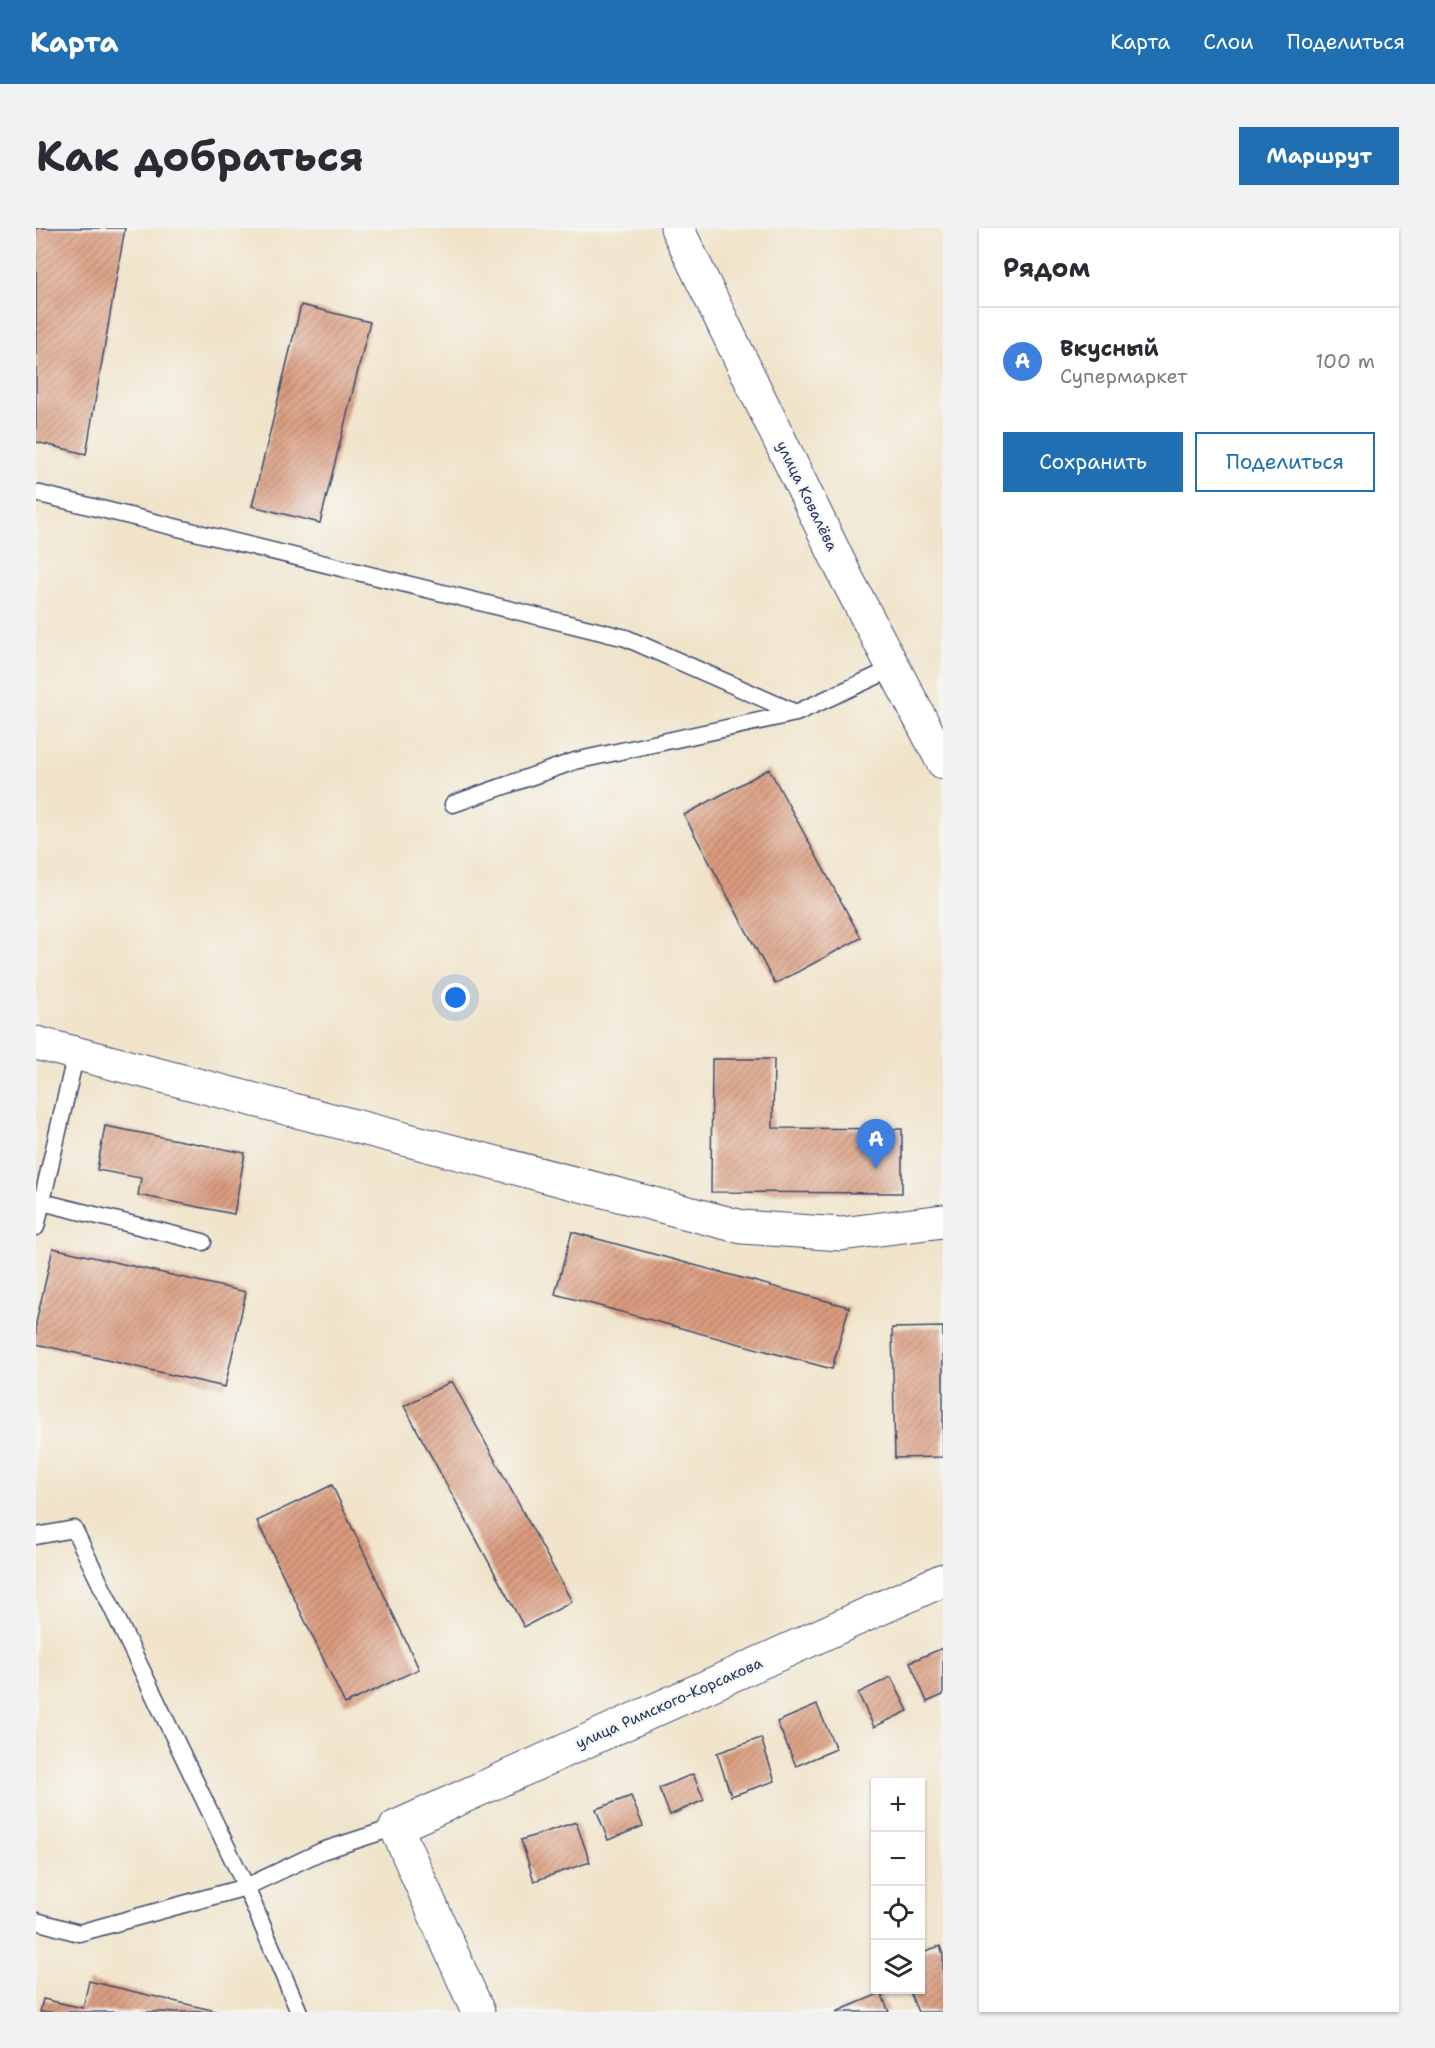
<!DOCTYPE html>
<html lang="ru">
<meta charset="utf-8">
<style>
:root{--surface:#fff;--page:#f2f2f3;--text:#2b2b33;--muted:#7c7c81;--line:#e1e1e2;--accent:#1f6fb2}
body{margin:0;font-family:"Shantell Sans",sans-serif;background:var(--page);color:var(--text)}
.controls{position:absolute;right:18px;bottom:18px;display:grid;overflow:hidden;border-radius:0px;box-shadow:0 2px 4px #0004}
.controls button{width:54px;height:54px;display:grid;place-items:center;padding:0;border:0;border-bottom:2px solid var(--line);background:var(--surface);color:var(--text);font:30px sans-serif}
.you{position:absolute;left:420px;top:770px;width:21px;height:21px;margin:-15px;border:4px solid #fff;border-radius:50%;background:#1a73e8;box-shadow:0 0 0 9px #1a73e833}
.badge{display:grid;place-items:center;width:39px;height:39px;border-radius:50%;background:var(--accent);color:#fff;font-size:20px;font-weight:700}
.pin{position:absolute;translate:-50% -50px;filter:drop-shadow(0 2px 3px #0008)}
.pin::after{content:'';position:absolute;top:32px;width:21px;height:18px;background:inherit;clip-path:polygon(0 0,100% 0,50% 100%)}
.list{margin:0;padding:0;list-style:none}
h2{display:flex;justify-content:space-between;align-items:center;height:78px;margin:0;padding:0 24px;font-size:26px}
h2 small{font-size:20px;font-weight:400;color:var(--muted)}
.list li{display:grid;grid-template-columns:39px 1fr auto;gap:18px;align-items:center;box-sizing:border-box;height:108px;padding:0 24px;border-top:2px solid var(--line)}
.list b{display:block;font-size:22px;white-space:nowrap}
.list p{margin:0;font-size:20px;white-space:nowrap;color:var(--muted)}
.list em{font-size:20px;font-style:normal;color:var(--muted)}
.actions{display:flex;gap:12px;padding:18px 24px}
.actions a{flex:1;padding:14px 0;border:2px solid var(--accent);border-radius:0px;text-align:center;font-size:21px;color:var(--accent)}
.actions .main{background:var(--accent);color:#fff}
.icon{flex:none;width:33px;height:33px;fill:none;stroke:currentColor;stroke-width:2;stroke-linecap:round;stroke-linejoin:round}
.map{position:relative;flex:none;width:907px;height:1784px;overflow:hidden;border-radius:0px}
header{display:flex;align-items:center;gap:36px;box-sizing:border-box;height:84px;padding:0 30px;background:var(--accent);color:#fff}
header strong{font-size:28px}
nav{display:flex;gap:33px;margin-inline-start:auto;font-size:21px}
.intro{display:flex;align-items:center;justify-content:space-between;box-sizing:border-box;height:144px;padding:0 36px}
h1{margin:0;font-size:42px}
.button{padding:15px 27px;border-radius:0px;background:var(--accent);color:#fff;font-size:21px;font-weight:700}
main{display:flex;gap:36px;padding:0 36px}
aside{flex:1;background:var(--surface);border-radius:0px;box-shadow:0 2px 4px #0004}
.map>svg:first-child{display:block}
.building{fill:url(#building-hatch)}
.lines{fill:none;stroke-linecap:round;stroke-linejoin:round}
.lane-casing{stroke:#3b4a6e;stroke-width:19}
.street-casing{stroke:#3b4a6e;stroke-width:35}
.secondary-casing{stroke:#3b4a6e;stroke-width:35}
.lane{stroke:#fff;stroke-width:16}
.street{stroke:#fff;stroke-width:33}
.secondary{stroke:#fff;stroke-width:33}
.labels{text-anchor:middle;dominant-baseline:central;stroke-width:5;stroke-linejoin:round;paint-order:stroke}
.street-label{font-size:15px;fill:#1b2f5e;stroke:#f6f6f2}
</style>
<header>
<strong>Карта</strong>
<nav><a>Карта</a><a>Слои</a><a>Поделиться</a></nav>
</header>
<div class="intro"><h1>Как добраться</h1><a class="button">Маршрут</a></div>
<main>
<div class="map">
<svg width="907" height="1784" viewBox="0 0 907 1784">
<defs>
<pattern id="building-hatch" width="6" height="6" patternUnits="userSpaceOnUse" patternTransform="scale(1.5)"><rect width="6" height="6" fill="#da9b7e"/><path d="M-1 1l2-2M0 6l6-6M5 7l2-2" fill="none" stroke="#b07f6a"/></pattern>
</defs>
<rect width="100%" height="100%" fill="#f6f6f2"/>
<filter id="ink" filterUnits="userSpaceOnUse"><feTurbulence type="fractalNoise" baseFrequency=".0167" numOctaves="2"/><feDisplacementMap in="SourceGraphic" scale="12" xChannelSelector="R" yChannelSelector="G"/><feConvolveMatrix kernelMatrix="1 2 1 2 8 2 1 2 1" color-interpolation-filters="sRGB"/></filter>
<filter id="wash" filterUnits="userSpaceOnUse"><feTurbulence type="fractalNoise" baseFrequency=".008" numOctaves="4" result="noise"/><feDisplacementMap in="SourceGraphic" scale="24" xChannelSelector="R" yChannelSelector="G"/><feGaussianBlur stdDeviation="1.35" result="paint"/><feColorMatrix in="noise" values="0 0 0 0 0 0 0 0 0 0 0 0 0 0 0 0 0 1.4 0 .05"/><feComposite in="paint" operator="in"/></filter>
<g filter="url(#wash)">
<rect width="100%" height="100%" fill="#f0e3c9"/>
<g id="blocks">
<path class="building" d="M0,0H89L50,226L0,214Z
M265,77L334,94L284,295L216,278Z
M733,541L825,710L739,756L648,587Z
M676,831H738L737,900L866,901V965L675,964Z
M69,898L209,925L198,986L102,967L105,950L61,942Z
M536,1004L813,1079L796,1141L519,1066Z
M17,1020L210,1064L189,1159L0,1116V1095Z
M907,1099V1229L859,1230L856,1100Z
M416,1153L536,1374L488,1399L368,1178Z
M296,1257L383,1441L309,1476L221,1293Z
M907,1420V1467L891,1474L874,1434Z
M855,1449L872,1483L838,1499L822,1465Z
M781,1477L800,1521L760,1538L741,1494Z
M725,1510L739,1553L695,1568L681,1525Z
M657,1546L668,1572L634,1587L623,1560Z
M595,1568L607,1598L572,1612L560,1581Z
M540,1594L554,1634L498,1653L485,1612Z
M904,1718L907,1726V1784H882L873,1762H884V1725Z
M53,1753L180,1783V1784H4L7,1771L47,1780Z
M845,1765L853,1784H800Z"/>
</g>
</g>
<g filter="url(#ink)">
<use href="#blocks" fill-opacity="0" stroke="#3b4a6e" stroke-width="1.5"/>
<g class="lines">
<defs>
<path id="lane" d="M0,265L590,410L760,485L858,440
M417,576L539,533L760,485
M6,974L167,1014
M0,999L40,825
M0,1308L38,1301L210,1659L263,1784
M0,1693L43,1705L210,1659L286,1623L360,1599"/>
<path id="street" d="M0,815L706,999L805,1006L907,993
M442,1784L360,1599L907,1352"/>
<path id="secondary" d="M641,0L811,351L907,534"/>
</defs>
<use href="#lane" class="lane-casing"/>
<use href="#street" class="street-casing"/>
<use href="#secondary" class="secondary-casing"/>
<use href="#lane" class="lane"/>
<use href="#street" class="street"/>
<use href="#secondary" class="secondary"/>
</g>
</g>
<g class="labels">
<g class="street-label">
<text transform="translate(771 268) rotate(64)">улица Ковалёва</text>
<text transform="translate(633 1475) rotate(-24)">улица Римского-Корсакова</text>
</g>
</g>
</svg>
<div class="controls">
<button>+</button>
<button>−</button>
<button><svg class="icon" aria-label="locate" viewBox="0 0 24 24"><circle cx="12" cy="12" r="6"/><path d="M12 2v4M12 18v4M2 12h4M18 12h4"/></svg></button>
<button><svg class="icon" aria-label="layers" viewBox="0 0 24 24"><path d="M12 4l9 5-9 5-9-5zM3 14l9 5 9-5"/></svg></button>
</div>
<div class="you"></div>
<div class="pin badge" style="left:840px;top:941px;background:#3f7fe0">A</div>
</div>
<aside>
<h2>Рядом<small></small></h2>
<ul class="list">
<li><span class="badge" style="background:#3f7fe0">A</span><div><b>Вкусный</b><p>Супермаркет</p></div><em>100 m</em></li>
</ul>
<div class="actions"><a class="main">Сохранить</a><a>Поделиться</a></div>
</aside>
</main>
